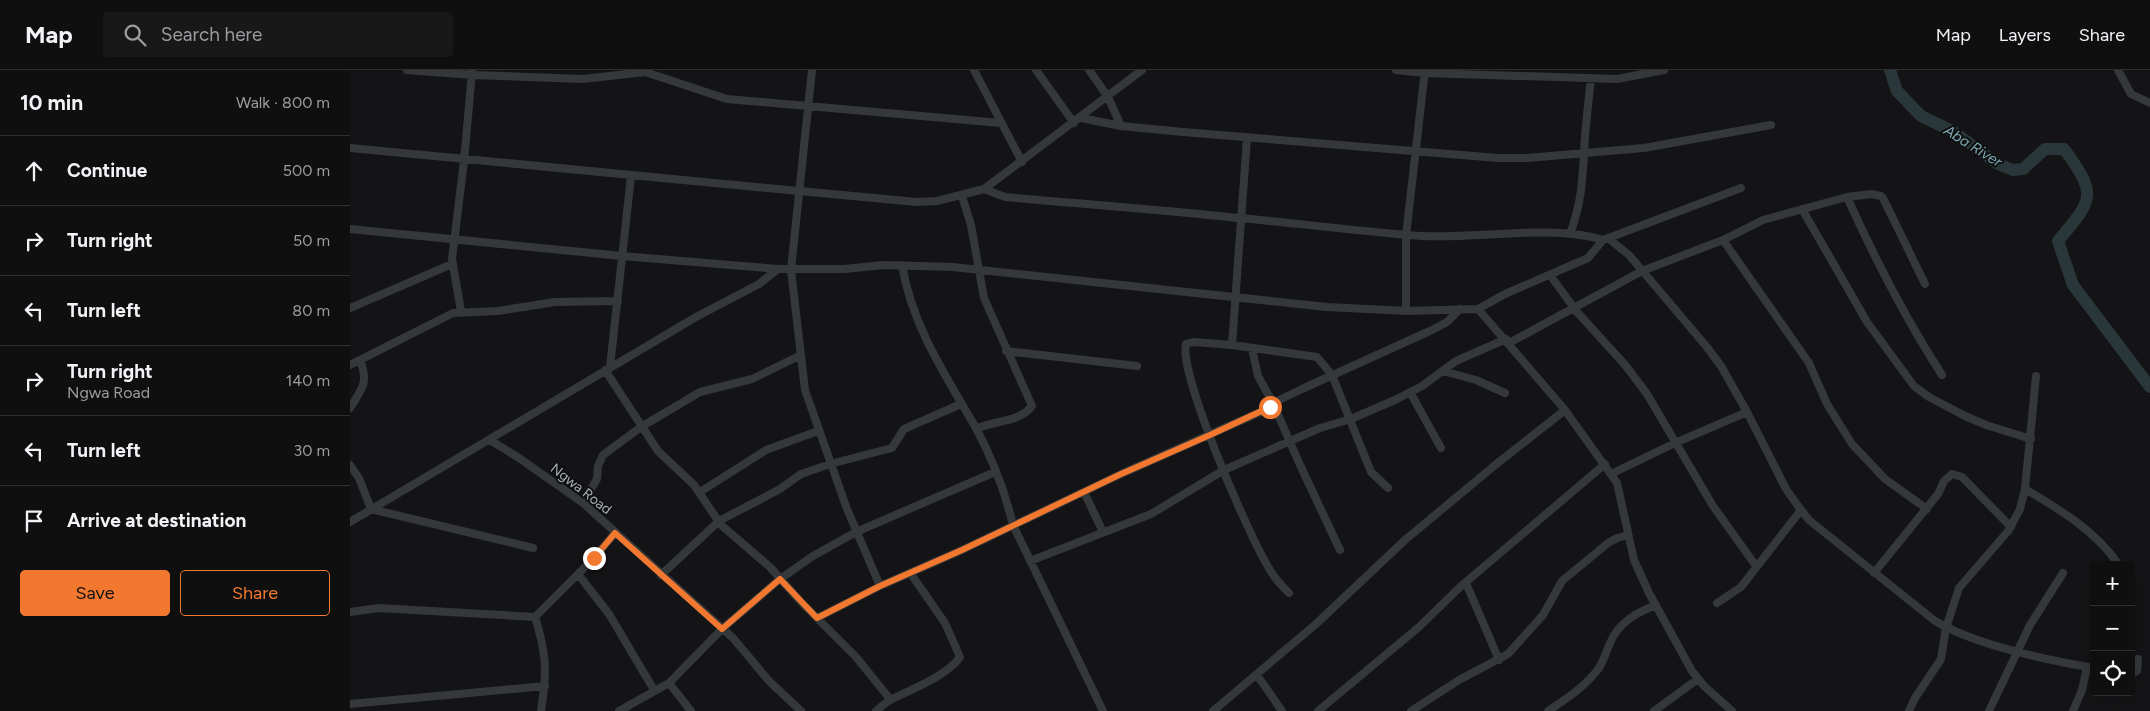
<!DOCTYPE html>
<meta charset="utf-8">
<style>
:root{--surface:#0f0f10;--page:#181819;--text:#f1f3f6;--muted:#9b9c9f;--line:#2f2f30;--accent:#f27830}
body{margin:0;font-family:Figtree,sans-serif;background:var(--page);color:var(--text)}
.controls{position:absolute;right:15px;bottom:15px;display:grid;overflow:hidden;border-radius:5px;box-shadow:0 5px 20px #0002}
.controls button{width:45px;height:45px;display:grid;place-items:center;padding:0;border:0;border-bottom:1px solid var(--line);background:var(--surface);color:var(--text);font:25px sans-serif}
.stop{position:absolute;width:15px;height:15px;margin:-11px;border:4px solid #f27830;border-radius:50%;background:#fff}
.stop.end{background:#f27830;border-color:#fff;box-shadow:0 1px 5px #0008}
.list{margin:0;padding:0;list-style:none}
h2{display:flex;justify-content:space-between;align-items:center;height:65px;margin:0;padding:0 20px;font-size:21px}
h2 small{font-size:16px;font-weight:400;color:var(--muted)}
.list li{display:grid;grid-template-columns:32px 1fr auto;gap:15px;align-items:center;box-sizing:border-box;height:70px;padding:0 20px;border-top:1px solid var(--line)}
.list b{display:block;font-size:19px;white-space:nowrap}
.list p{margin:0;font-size:16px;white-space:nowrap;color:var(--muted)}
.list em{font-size:16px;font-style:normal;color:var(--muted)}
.actions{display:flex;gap:10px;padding:15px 20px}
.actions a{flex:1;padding:11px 0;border:1px solid var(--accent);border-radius:5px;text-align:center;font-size:18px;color:var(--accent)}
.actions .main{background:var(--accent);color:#111}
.icon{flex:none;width:28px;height:28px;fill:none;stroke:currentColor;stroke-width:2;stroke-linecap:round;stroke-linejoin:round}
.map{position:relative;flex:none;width:1800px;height:641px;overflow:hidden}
header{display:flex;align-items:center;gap:30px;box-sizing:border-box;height:70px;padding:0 25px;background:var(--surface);border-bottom:1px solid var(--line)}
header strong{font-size:24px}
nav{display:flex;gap:28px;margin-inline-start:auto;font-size:18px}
.search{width:350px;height:45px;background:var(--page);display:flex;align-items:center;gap:12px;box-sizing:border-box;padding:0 18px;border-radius:5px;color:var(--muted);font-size:19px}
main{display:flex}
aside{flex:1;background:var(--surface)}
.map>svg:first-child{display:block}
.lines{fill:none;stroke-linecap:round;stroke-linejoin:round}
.river{stroke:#2a373a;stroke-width:12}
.minor{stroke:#35383b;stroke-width:8}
.route{stroke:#f27830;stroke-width:6}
.labels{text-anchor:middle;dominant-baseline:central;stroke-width:4;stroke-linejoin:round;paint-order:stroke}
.street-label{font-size:14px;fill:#a6afb6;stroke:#0f0f11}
.water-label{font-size:15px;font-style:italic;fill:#7ca8b1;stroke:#0f0f11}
</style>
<header>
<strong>Map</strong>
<div class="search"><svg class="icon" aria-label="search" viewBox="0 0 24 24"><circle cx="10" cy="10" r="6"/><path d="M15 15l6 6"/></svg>Search here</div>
<nav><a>Map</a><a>Layers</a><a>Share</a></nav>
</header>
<main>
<aside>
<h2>10 min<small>Walk · 800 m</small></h2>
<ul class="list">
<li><svg class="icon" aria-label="ahead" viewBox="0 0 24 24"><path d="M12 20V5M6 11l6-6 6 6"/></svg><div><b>Continue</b></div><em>500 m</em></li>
<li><svg class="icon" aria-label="right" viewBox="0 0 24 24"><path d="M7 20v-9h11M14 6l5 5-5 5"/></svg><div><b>Turn right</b></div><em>50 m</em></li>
<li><svg class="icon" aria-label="left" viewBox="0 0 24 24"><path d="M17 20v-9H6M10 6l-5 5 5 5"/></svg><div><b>Turn left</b></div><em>80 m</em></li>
<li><svg class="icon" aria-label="right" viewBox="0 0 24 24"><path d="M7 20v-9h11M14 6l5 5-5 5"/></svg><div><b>Turn right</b><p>Ngwa Road</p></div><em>140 m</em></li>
<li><svg class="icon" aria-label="left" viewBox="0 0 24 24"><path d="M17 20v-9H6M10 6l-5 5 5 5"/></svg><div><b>Turn left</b></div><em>30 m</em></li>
<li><svg class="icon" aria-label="arrive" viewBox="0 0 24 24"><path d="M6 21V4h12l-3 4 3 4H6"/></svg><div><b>Arrive at destination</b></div></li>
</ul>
<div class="actions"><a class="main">Save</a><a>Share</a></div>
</aside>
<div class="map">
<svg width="1800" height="641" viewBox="0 0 1800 641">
<rect width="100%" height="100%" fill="#141416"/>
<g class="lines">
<path class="river" d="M1540,0L1547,21L1571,46L1604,62L1648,94L1663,100L1673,99L1695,79H1714C1749,126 1742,130 1708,171L1723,215L1800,317"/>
<path class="minor" d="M57,0L122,5L233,9L295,2L377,29L651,53
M462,0L441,200L455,320L497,439L530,516
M624,0L672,92
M686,0L724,53
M739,0L758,27L771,56
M1046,0L1074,3L1267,9L1314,0
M1768,0L1781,24L1800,33
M731,48L771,56L833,62L1148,88H1177L1294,78L1421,55
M0,78L449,121L567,132L587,131L634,119L792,0
M634,119L655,127C733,134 811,140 888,148C950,153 1011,162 1072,166C1128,169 1202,154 1253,170L1391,118
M612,126L621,155L634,228L682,336C669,353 644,350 626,359
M1497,127C1525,189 1555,248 1592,305
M1452,139L1517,252L1564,316L1579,327L1615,346L1636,355L1681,369
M0,159L272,186L428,199H494L534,195L603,197L977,237L1056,241L1128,239L1155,224L1238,188L1253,170
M1220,164C1231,133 1232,116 1234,84C1235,59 1238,34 1241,9
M1258,168L1279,185L1356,276L1371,296L1397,342L1436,419L1451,440L1459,450L1585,551C1626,575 1697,590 1744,598
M1373,170L1459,293L1477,334L1502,374L1535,409L1577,439
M552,195C562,256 596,306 626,358C642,388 655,422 663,455L753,641
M1200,205L1227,242L1276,296L1297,324L1363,436L1406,496
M0,238L102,194
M1128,239L1215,340L1267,413L1284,490L1299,523L1342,601L1354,616L1382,641
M111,241L102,189L114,91L122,2
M1056,241V165L1075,0
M1159,273L1292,201L1373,170L1413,150L1497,127L1521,124L1531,126L1533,128L1575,214
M882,275L897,68
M902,279L908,306L923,333L950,395L990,480
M656,281L787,296
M0,295L103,243L148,241L205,232L268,231
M260,297L281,106
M255,300L308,381L344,415L371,455L420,497L450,531L506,587L540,629
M1093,301L1126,310L1155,323
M1060,322L1091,378
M0,338C12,319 19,313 10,290
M140,370L169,388L233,433L383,568L419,611L451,641
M0,395L9,408L21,439L183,478
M1261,404L1325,373L1397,342
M1675,419C1709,439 1746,461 1769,495
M350,422L416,380L468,361
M734,422L753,462
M233,433L247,409L248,396L253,385L291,357L350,322L402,309L451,285
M0,452L346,247L409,214L428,199
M680,491L801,444L874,400L970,358L1001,349L1047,329L1072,316L1106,291L1156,269
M1524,503L1588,424L1594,411L1602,404L1612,407L1661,457
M228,504L259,544L304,620
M311,505L369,451L430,419L451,404L480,394L542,378L554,359L611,334
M1116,513L1149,590
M939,523C932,516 925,509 920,500C900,469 828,303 836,274L843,272L882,275L967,287L982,305L1021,402L1038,418
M1367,533L1391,517L1451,440
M0,542L29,538L185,547L244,488L265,463
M185,547C197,585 197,602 191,641
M467,548L530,516L612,480L771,404L917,339L923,333L952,319L1082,260L1097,252L1110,239
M1781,604L1787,601L1788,589
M907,605L932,641
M319,613L341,641
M0,634L195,616
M269,641L319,613L372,559L430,509L463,486L506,462L645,402
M526,641C531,637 536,632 542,629C562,619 597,606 610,587L595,553L561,504
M863,641L966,554L1055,470L1144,396L1215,340
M968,641L1069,557L1110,517L1255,394
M1061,641L1109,610L1158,584L1193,545L1212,511L1258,473L1267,468L1278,465
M1198,641C1216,629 1236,616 1249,598C1254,590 1256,582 1260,573C1269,552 1286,543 1306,535
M1304,641L1348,609
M1559,641L1565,628L1591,589L1596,558L1609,518L1659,460L1670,439L1675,419L1686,306
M1639,641L1680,555L1713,503
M1723,641L1732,620L1737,597"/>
</g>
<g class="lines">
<path class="route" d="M244,488L265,463L372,559L430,509L467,548L530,516L612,480L771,404L860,365L920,337"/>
</g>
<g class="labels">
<g class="street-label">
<text transform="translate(231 419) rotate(38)">Ngwa Road</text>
</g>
<g class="water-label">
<text transform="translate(1623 76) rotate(32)">Aba River</text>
</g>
</g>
</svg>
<div class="controls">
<button>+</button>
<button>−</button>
<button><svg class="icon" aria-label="locate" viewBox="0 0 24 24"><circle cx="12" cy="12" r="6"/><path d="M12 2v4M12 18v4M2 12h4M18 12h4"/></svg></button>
</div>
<div class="stop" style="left:920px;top:337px"></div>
<div class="stop end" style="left:244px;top:488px"></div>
</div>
</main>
